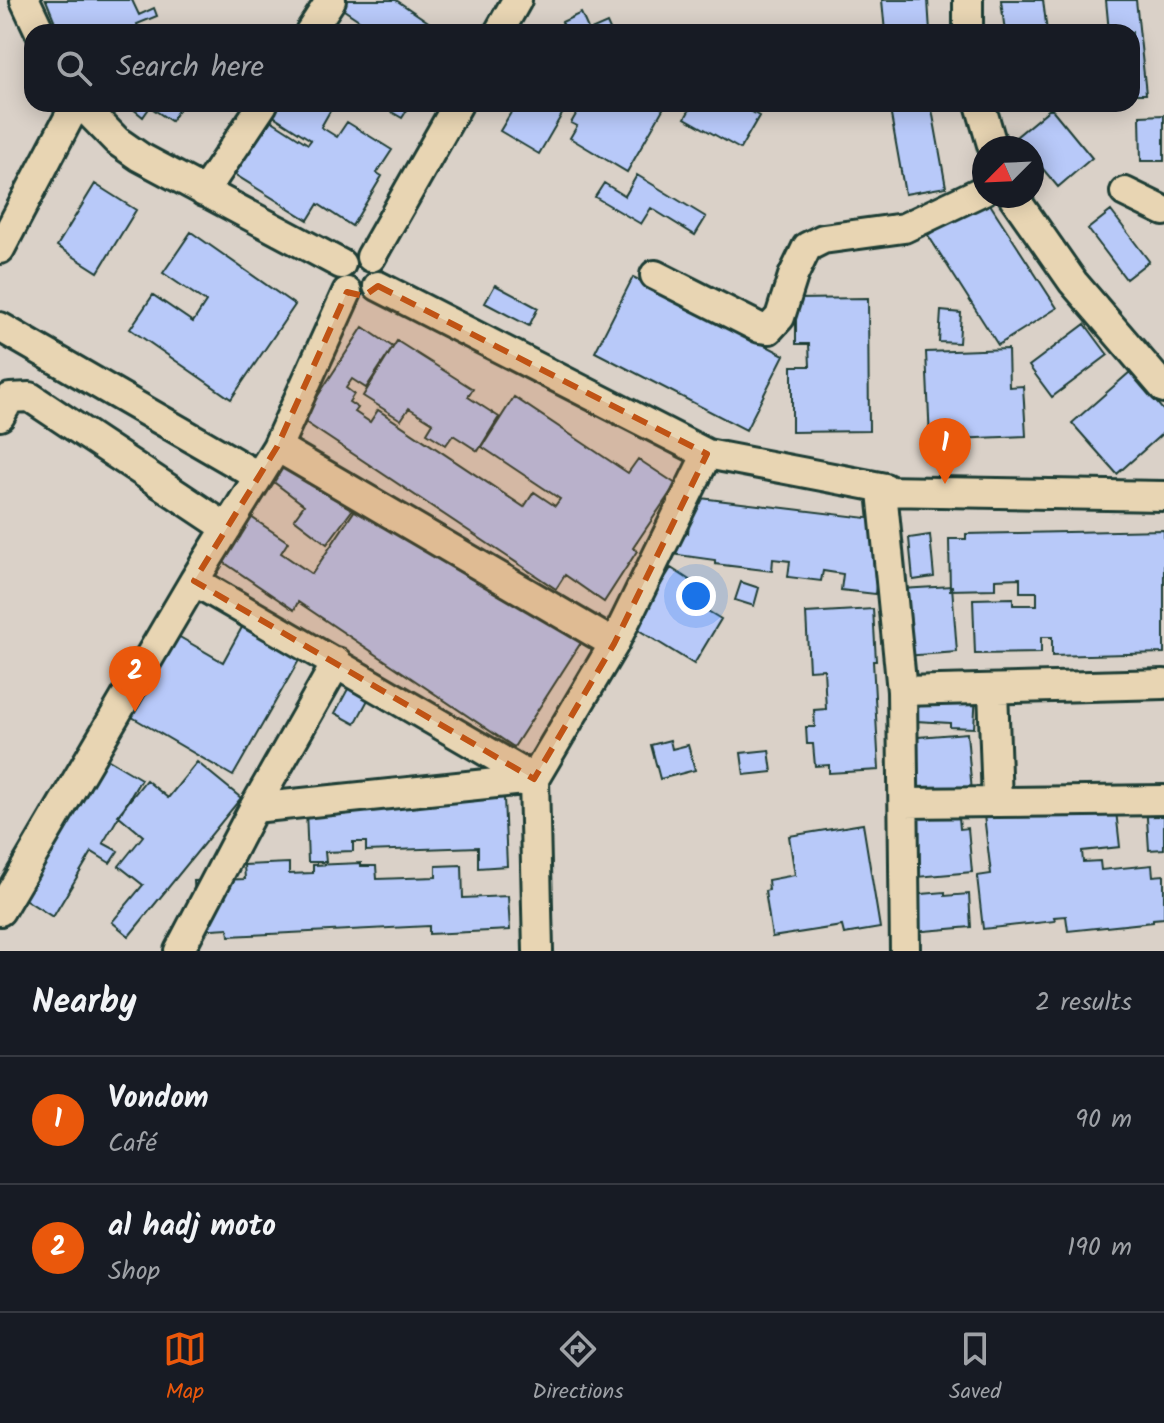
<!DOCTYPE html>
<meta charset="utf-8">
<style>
:root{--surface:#171b24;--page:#242831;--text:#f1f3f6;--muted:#9ea1a6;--line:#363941;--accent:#ea580c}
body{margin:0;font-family:Kalam,sans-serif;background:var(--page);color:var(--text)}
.compass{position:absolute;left:972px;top:136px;width:72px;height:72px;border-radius:50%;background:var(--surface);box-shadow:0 4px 20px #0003;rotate:246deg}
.you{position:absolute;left:696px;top:596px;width:28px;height:28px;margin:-20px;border:6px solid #fff;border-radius:50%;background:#1a73e8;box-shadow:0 0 0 12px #1a73e833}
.badge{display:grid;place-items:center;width:52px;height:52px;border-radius:50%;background:var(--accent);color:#fff;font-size:26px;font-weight:700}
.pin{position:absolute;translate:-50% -66px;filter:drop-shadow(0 2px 4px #0008)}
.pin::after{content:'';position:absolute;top:42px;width:28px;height:24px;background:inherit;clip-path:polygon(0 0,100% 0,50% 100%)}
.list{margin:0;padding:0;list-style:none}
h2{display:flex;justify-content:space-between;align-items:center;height:104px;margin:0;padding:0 32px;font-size:34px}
h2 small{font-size:26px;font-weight:400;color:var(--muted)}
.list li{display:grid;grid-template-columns:52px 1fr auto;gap:24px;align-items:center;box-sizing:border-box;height:128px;padding:0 32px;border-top:2px solid var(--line)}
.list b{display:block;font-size:30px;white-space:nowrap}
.list p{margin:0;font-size:26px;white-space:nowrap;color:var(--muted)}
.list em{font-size:26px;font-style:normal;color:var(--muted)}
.icon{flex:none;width:44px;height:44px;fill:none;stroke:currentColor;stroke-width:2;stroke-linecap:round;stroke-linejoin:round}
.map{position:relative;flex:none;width:1164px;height:951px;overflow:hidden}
.search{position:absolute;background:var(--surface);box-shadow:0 4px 20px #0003;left:24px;right:24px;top:24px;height:88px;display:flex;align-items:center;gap:20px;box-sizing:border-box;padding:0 28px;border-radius:24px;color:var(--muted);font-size:30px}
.sheet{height:360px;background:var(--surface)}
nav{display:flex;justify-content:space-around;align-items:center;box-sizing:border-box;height:112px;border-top:2px solid var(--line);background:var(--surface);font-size:22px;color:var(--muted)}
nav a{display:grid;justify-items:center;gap:4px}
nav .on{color:var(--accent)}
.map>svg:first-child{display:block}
.building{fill:#b8c9f9;stroke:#1f3d34;stroke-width:2}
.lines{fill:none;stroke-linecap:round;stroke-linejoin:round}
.minor-casing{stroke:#1f3d34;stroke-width:34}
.minor{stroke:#e8d5b3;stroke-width:28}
.marked{fill:#c05314;fill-opacity:0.2;stroke:#c05314;stroke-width:6;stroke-dasharray:16 10;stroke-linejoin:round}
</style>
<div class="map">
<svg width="1164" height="951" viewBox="0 0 1164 951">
<rect width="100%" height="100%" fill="#dad1c8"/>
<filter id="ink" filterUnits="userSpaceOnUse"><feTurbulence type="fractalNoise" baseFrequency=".0125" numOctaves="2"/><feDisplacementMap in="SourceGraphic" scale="16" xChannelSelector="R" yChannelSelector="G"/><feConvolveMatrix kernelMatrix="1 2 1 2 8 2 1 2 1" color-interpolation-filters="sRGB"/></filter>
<g filter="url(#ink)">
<path class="building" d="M46,0H132L139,15L154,8L157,16L137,24L140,32H59Z
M329,0H396L443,32H377Z
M882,0H928L930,32H885Z
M1001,0H1043L1047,32H1005Z
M1106,0H1136L1146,94H1132V32H1109Z
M581,13L589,31L607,23L611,32H567L562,22Z
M127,104H182L171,121L150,107L143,117Z
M264,104H334L321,127L337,137L347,122L392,150L377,173L382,176L352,226L318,204L308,220L226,169L269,119L308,144L311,140L261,108Z
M378,104H411L402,118Z
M516,104H568L539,154L500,131Z
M582,104H654L663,109L627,172L570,138L577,126L571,123Z
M693,104H738L759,116L740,149L685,118Z
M889,104H931L946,187L905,194Z
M1051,108L1092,158L1058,187L1032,156V148H1025L1016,137Z
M1164,115V161H1141L1140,116Z
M637,175L706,217L695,235L651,208L641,224L595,197L604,183L625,196Z
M95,184L136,210L98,272L57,246Z
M986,198L1057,308L998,345L928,235Z
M1111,211L1149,261L1126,279L1088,229Z
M191,232L295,305L231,399L130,329L153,295L193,322L206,302L163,273Z
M633,277L784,355L746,430L595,352Z
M495,285L538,308L529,326L485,303Z
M868,298L869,431L792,432V366H810L809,344H796V299Z
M941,311L961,313L959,343L939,342Z
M1085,324L1108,355L1052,397L1029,366Z
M363,327L393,347L366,388L352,379L346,388L354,394L349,402L358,408L355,412L370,422L378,410L524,507L534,492L555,506L560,499L482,447L514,397L628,473L638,459L676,484L633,548L637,551L604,602L565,575L556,589L302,420Z
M397,341L473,389L468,397L499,417L478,451L453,435L446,445L427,433L433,423L409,408L401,420L363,396Z
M1008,349L1009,387L1023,386L1026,436L930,440L926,352Z
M1130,372L1164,411V432L1117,474L1072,423Z
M287,459L353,509L327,544L294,519L304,505L271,480Z
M365,495L582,641L514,747L298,602L294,610L216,557L245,513L288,542L281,553L312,574Z
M692,497L884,520L875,594L841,590L843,574L823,571L821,581L788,577L790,561L773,559L772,571L715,564V560L671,554L674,531L688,533Z
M1164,530V653L1052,656V637H1041V653L975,654L973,599L1013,598V605H1037V592H1020V578L995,579V589L950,590L949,539H966V534Z
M930,535L934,577L913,580L909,538Z
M671,568L702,588L693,602L721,619L694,664L624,621L649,580L660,586Z
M741,582L759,588L754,606L735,600Z
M952,586L957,652L905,656L901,589Z
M873,609L876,661H873L879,770L829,773V765L815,766L813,744H807L806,727H815L814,710L826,709L824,669L809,670L806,613Z
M246,620L303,653L233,776L120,710L171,632L223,662Z
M349,687L369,698L355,724L335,713Z
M917,689L976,692L974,728L950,727V723L916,721Z
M967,733L974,816L959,817L960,829L968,828L972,872L918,877L906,738Z
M670,740L672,749L688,745L695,770L660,779L651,745Z
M769,750L772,772L744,775L741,753Z
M102,756L141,779L103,843L118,851L110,863L92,852L53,917L18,895Z
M197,762L241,798L129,936L112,922L143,885L119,866L143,836L118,815L146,780L168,798Z
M1114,793L1120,847L1082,851L1083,862L1100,861L1101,870L1152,865L1153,876L1164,875V918L1153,919V922L1068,931L1066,916L1054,917L1055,921L983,929L977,876L991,874L983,807Z
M504,798L507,866L478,868V847L366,851V842H353V851L325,852L326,862H308L306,810L337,803Z
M1164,802V849L1149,850L1146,803Z
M863,824L880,928L844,934L842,926L772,937L765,891L769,890L768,880L795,875L789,836Z
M289,863V874L313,873V865L361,863V866H376L377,879L436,877V866L462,865L463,898L508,896L510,930L429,934V926L229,936L228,928L196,930L194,881L245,879L244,865Z
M945,892V896L969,894L971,927L913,932L910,895Z"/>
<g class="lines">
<defs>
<path id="minor" d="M25,0L40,32
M310,32L331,0
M499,32L517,0
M968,32V0
M81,104L117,141L140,157L341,264
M980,104L993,148
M204,192L263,104
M1125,192L1164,211
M1013,196L1073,282L1164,388
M0,249L76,104
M371,257L458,104
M655,275L760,328L769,329L780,317L793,276L807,247L823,239L904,228L984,190
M378,286L707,454L885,488L882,491L1164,496
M0,327L258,476
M0,416L10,398L30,397L227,528
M277,447L614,644
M882,491L902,691L905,951
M194,581L534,779L614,644L707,454
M902,691L1164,684
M997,802L1164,800
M905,803L997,802L993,689
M254,808L534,779L538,951
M0,911L194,581L277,447L347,292
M179,951L254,808L337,662"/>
</defs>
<use href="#minor" class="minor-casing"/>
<use href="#minor" class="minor"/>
</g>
</g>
<path class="marked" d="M378,286L707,454L614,644L534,779L194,581L277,447L347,292L364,296Z"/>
</svg>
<svg class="compass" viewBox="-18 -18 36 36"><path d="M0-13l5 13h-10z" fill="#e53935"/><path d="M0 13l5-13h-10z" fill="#9ea1a6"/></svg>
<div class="you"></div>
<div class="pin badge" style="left:945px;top:484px">1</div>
<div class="pin badge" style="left:135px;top:712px">2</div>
<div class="search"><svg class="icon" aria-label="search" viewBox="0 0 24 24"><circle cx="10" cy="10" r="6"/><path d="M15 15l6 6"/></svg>Search here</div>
</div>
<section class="sheet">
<h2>Nearby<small>2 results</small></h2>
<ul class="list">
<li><span class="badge">1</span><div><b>Vondom</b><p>Café</p></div><em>90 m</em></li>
<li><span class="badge">2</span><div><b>al hadj moto</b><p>Shop</p></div><em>190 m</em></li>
</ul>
</section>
<nav>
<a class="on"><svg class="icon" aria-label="map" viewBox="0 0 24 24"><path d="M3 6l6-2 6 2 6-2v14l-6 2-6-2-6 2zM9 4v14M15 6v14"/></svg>Map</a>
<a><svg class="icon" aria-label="directions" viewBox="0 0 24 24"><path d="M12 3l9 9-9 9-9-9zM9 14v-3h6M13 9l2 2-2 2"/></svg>Directions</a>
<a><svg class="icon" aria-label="saved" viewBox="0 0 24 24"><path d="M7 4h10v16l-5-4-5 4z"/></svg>Saved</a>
</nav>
